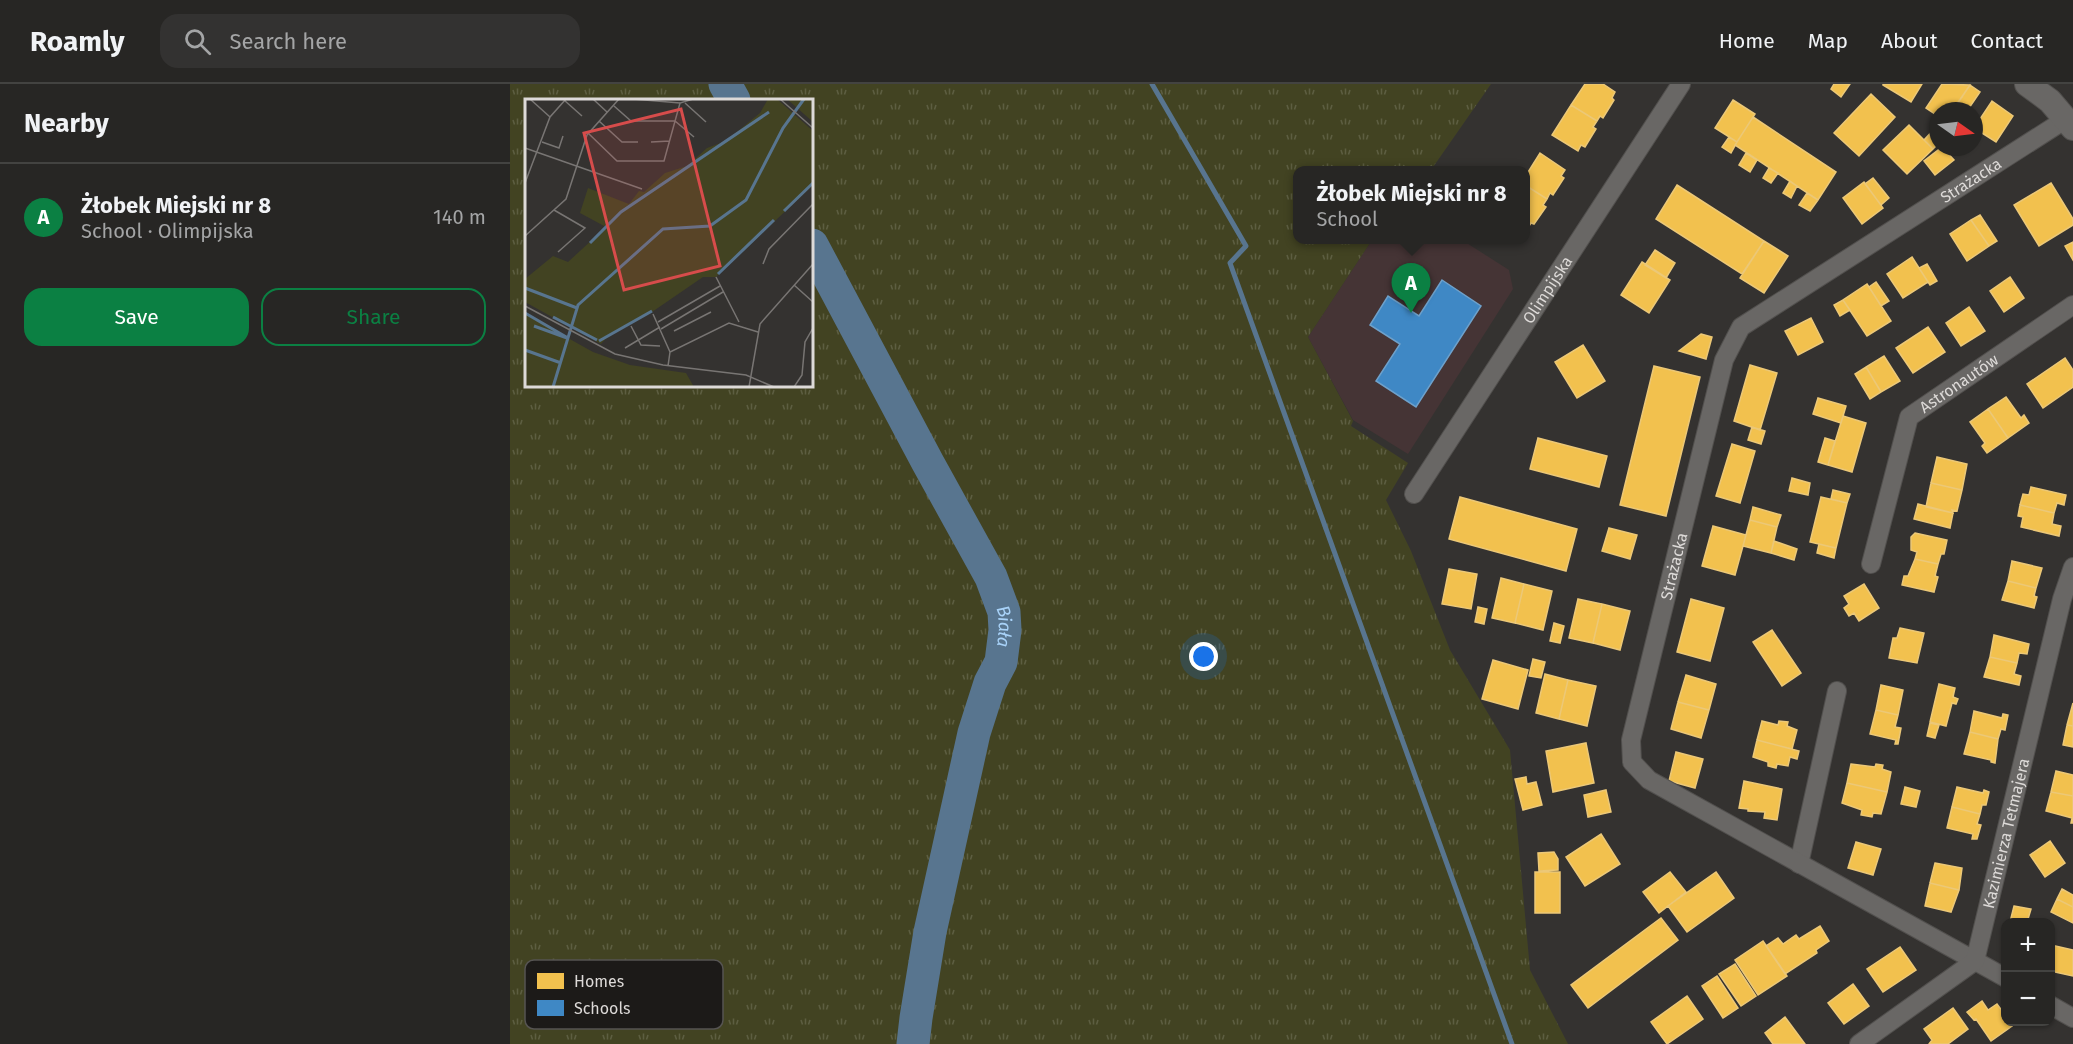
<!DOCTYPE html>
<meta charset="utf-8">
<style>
:root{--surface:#272624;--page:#333231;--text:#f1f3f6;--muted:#a4a5a6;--line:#434341;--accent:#0b8043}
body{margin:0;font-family:"Fira Sans",sans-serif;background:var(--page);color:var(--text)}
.controls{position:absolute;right:18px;bottom:18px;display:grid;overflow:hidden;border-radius:12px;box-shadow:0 2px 4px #0004}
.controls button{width:54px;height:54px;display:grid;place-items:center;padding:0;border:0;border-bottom:2px solid var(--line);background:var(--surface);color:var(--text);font:30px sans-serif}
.compass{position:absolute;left:1419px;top:18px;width:54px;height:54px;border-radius:50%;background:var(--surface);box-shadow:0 2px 4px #0004;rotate:104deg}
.you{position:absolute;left:694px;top:573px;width:21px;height:21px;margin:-15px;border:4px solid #fff;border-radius:50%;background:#1a73e8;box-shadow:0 0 0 9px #1a73e833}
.badge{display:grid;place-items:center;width:39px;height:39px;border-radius:50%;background:var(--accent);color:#fff;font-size:20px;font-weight:700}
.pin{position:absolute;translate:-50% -50px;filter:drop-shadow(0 2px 3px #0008)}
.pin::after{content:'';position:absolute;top:32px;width:21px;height:18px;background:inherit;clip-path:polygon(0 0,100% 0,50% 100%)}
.popup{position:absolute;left:783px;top:82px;width:237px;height:78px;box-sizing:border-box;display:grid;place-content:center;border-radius:12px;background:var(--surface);filter:drop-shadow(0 2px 4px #0005);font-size:20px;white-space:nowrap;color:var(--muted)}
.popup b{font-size:22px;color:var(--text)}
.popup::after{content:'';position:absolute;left:50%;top:100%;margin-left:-12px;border:12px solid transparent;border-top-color:var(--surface)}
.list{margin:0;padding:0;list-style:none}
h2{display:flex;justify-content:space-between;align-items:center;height:78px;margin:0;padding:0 24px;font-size:26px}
h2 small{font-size:20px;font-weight:400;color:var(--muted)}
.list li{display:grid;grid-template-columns:39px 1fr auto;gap:18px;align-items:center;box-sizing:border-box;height:108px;padding:0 24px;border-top:2px solid var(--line)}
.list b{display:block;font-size:22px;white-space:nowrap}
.list p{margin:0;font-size:20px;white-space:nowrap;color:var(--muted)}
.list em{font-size:20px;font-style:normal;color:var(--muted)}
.actions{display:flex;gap:12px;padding:18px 24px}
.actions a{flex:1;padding:14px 0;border:2px solid var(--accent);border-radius:18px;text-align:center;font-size:21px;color:var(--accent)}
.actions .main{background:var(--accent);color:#fff}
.icon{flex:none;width:33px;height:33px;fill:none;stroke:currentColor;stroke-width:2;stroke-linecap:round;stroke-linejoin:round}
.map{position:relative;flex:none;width:1563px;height:960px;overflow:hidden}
header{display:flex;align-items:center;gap:36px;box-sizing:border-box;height:84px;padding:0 30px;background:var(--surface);border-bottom:2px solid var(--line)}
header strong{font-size:28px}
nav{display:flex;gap:33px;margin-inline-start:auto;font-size:21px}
.search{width:420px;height:54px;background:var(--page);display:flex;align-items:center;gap:15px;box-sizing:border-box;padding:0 21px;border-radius:18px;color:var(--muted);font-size:22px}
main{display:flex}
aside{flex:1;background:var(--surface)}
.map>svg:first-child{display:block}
.education{fill:#453435}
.grass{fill:url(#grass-tufts);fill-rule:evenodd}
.homes{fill:#f2c14e;stroke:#ecc877;stroke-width:1.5}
.schools{fill:#3f88c5;stroke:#6ea1cb;stroke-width:1.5}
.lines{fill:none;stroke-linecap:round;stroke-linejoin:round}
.stream{stroke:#58758f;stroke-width:5}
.river{stroke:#58758f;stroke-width:33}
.minor-casing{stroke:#52504e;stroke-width:20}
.tertiary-casing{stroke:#52504e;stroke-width:26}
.minor{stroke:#696765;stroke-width:18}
.tertiary{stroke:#696765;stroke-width:24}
.labels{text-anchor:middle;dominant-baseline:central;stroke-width:6;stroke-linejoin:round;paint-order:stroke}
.street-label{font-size:16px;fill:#dddad8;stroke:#1c1a18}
.water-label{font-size:18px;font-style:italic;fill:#a8d2f8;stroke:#1c1a18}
.inset-river{fill:none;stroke:#58758f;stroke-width:3}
.inset-road{fill:none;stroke:#787573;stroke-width:1.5}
.view{fill:#d74c4b;fill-opacity:0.15;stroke:#d74c4b;stroke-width:3}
.inset-edge{fill:none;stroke:#dddad8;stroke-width:3}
.key{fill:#1c1a18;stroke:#565452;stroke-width:1.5}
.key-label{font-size:16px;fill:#dddad8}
</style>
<header>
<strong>Roamly</strong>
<div class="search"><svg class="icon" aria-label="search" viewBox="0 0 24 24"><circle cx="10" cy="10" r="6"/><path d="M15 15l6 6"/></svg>Search here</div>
<nav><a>Home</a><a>Map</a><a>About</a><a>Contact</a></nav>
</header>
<main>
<aside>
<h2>Nearby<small></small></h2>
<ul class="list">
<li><span class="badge">A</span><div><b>Żłobek Miejski nr 8</b><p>School · Olimpijska</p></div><em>140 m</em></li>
</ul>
<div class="actions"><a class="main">Save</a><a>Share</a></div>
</aside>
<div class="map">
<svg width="1563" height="960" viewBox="0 0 1563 960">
<defs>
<pattern id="grass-tufts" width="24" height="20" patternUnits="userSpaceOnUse" patternTransform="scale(1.5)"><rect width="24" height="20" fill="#424322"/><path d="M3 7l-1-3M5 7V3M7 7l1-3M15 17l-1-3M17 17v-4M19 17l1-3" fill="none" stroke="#5d5e41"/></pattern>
</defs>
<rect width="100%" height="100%" fill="#343230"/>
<path class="education" d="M862,156H952L999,186L1003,205L898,370L843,336L798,253Z"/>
<path class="grass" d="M0,0H981L921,86H787V156H862L798,253L843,337L841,342L898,379L876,416L901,467L940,566L1000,666L1020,886L1058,960H0ZM16,16H302V302H16Z"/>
<path class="homes" d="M1075,0H1093L1105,8L1102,14L1104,16L1093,34L1090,32L1087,37L1061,21Z
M1324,0H1340L1331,13L1321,5Z
M1373,0H1412L1401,18L1373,1Z
M1432,0L1460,1L1442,27H1428V32L1416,24Z
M1460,1L1470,8L1457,27H1447L1444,25Z
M1361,10L1385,33L1349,72L1324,49Z
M1223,16L1245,30L1227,58L1205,44Z
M1482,17L1503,32L1486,58L1464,44Z
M1061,21L1087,37L1083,43L1086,45L1075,63L1071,61L1068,67L1042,51Z
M1243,33L1326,88L1308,116L1225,61Z
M1399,41L1423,65L1397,90L1373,66Z
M1426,43L1428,45V60L1423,65L1414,56Z
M1219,53L1227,58L1221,69L1212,63Z
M1432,63L1444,76L1425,91L1414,77Z
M1030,69L1055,86L1051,92L1054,94L1043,111L1040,109L1037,115L1015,101V93Z
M1236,69L1247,76L1240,88L1229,81Z
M1259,84L1268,89L1261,99L1253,94Z
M1363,94L1379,114L1371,121L1355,100Z
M1280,97L1287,102L1281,114L1273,109Z
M1354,98L1373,124L1352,140L1333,114Z
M1541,99L1563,135V141L1529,162L1504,121Z
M1015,101L1037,115L1033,121L1036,123L1024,140L1021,139L1017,145L1015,143Z
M1167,101L1254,157L1232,190L1146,135Z
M1297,109L1308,116L1300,127L1289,121Z
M1470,131L1487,157L1479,162L1461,136Z
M1461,136L1479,162L1457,177L1440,150Z
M1254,157L1278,172L1254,209L1230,194Z
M1563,158V176L1555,162Z
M1145,166L1165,179L1156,194L1135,181Z
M1402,173L1418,198L1393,214L1377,190Z
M1132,178L1160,196L1139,229L1111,211Z
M1417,180L1427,197L1420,201L1409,184Z
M1500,193L1514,214L1494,228L1480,207Z
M1366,198L1379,217L1371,222L1359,203Z
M1357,200L1381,237L1357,252L1333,216Z
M1333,216L1340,226L1330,232L1324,221Z
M1459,223L1475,247L1451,262L1436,239Z
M1301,234L1313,258L1288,271L1275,247Z
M1418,243L1435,268L1403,289L1386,264Z
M1191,250L1202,253L1196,275L1169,267Z
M1073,261L1095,297L1067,314L1045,278Z
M1374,272L1390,297L1371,308L1356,283Z
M1555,274L1563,286V303L1533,324L1517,300Z
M1240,281L1267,289L1250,346L1224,337Z
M1144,282L1190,293L1156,432L1110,421Z
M1356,283L1371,308L1360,315L1345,290Z
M1496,313L1511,334L1514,331L1519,339L1498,354L1478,325Z
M1308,314L1336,322L1331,339L1303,330Z
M1478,325L1498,354L1477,369L1472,362L1475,359L1460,338Z
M1333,332L1356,339L1342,388L1318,381Z
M1242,343L1255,347L1251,360L1238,356Z
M1028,354L1097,372L1089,403L1020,385Z
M1315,354L1325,357L1318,381L1308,378Z
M1222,360L1245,367L1230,419L1206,412Z
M1427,373L1457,380L1452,406L1421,399Z
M1282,394L1300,399L1298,411L1279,407Z
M1421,399L1452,406L1447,427L1442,426L1443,429L1416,423Z
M1521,403L1556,411L1554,421L1547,419L1544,429L1510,421L1513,410L1519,411Z
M1323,406L1340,410L1337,419L1321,415Z
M950,413L1067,445L1056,487L939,455Z
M1311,413L1337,419L1326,464L1300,458Z
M1408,420L1443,429L1440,444L1404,435Z
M1510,421L1544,429L1542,440L1551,442L1549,452L1511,443L1513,433L1508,432Z
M1243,423L1271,431L1267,443L1240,436Z
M1240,436L1267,443L1261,469L1233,462Z
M1203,442L1236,451L1225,491L1192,482Z
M1099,444L1127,451L1120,475L1092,467Z
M1405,449L1437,456L1434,470H1431L1428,480L1405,475L1407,468L1401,466V453Z
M1264,457L1287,465L1284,476L1261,469Z
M1309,460L1326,464L1324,474L1307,469Z
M1405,475L1428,480L1425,492L1428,493L1424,508L1392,501L1394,492H1398Z
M1502,477L1532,484L1526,504L1498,497Z
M939,485L967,490L961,525L932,520Z
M991,494L1014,500L1005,539L982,534Z
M1498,497L1526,504L1524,512L1527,513L1524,524L1492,516Z
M1014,500L1042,507L1033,546L1005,539Z
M1354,500L1369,524L1349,537L1344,529L1339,532L1334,524L1339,520L1334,512Z
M1068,515L1092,520L1083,559L1059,554Z
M1181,515L1214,524L1200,577L1167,568Z
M1092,520L1120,527L1110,566L1083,559Z
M968,523L977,525L974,540L965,538Z
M1044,539L1054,542L1050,559L1040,557Z
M1390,544L1414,549L1407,579L1379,574L1383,554H1387Z
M1262,546L1291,589L1272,602L1243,558Z
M1484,551L1519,560L1517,570L1509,569L1507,579L1480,573Z
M1480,573L1507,579L1504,590L1511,592L1509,601L1474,593Z
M1023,575L1035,578L1031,594L1019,592Z
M983,576L1018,586L1008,625L972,615Z
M1035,590L1058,596L1049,635L1026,629Z
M1176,591L1206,600L1199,626L1168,618Z
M1058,596L1086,602L1077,642L1049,635Z
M1429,600L1445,604L1443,613L1448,615L1446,620L1442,619L1436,642L1420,638Z
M1371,601L1393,606L1388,631L1366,626Z
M1168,618L1199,626L1191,654L1161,645Z
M1563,619V642L1557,641Z
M1366,626L1388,631L1385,643L1391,644L1388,660H1385L1386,656L1360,650Z
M1464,627L1492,634L1493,630L1498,631L1495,646L1491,645L1488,655L1460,648Z
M1252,637L1268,641L1269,637L1278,638L1277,642L1287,646L1282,665L1247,656Z
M1420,639L1429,641L1425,654L1417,652Z
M1557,641L1563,642V663L1553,661Z
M1460,648L1488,655L1485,679L1481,678V676L1454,670Z
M1247,656L1289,667L1287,675L1280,673L1278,682L1267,680L1266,684L1258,682V678L1243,673Z
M1076,659L1084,699L1043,708L1036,667Z
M1166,668L1193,675L1185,704L1159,697Z
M1341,680L1365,683L1366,680L1373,681L1372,685L1381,688L1377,708L1337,699Z
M1546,687L1563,691V712L1541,708Z
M1016,693L1017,700L1026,698L1032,721L1013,726L1005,695Z
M1234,697L1272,705L1267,736L1254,734L1255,728L1238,727V725L1229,724Z
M1337,699L1377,708L1371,730L1363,729L1362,733L1351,731L1352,726L1332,719Z
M1395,703L1410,707L1406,723L1391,720Z
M1447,703L1473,709L1474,706L1479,708L1476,721H1472L1470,730L1442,723Z
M1096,706L1101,728L1078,733L1074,711Z
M1541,708L1563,712V739H1561L1562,734L1536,727Z
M1442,723L1470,730L1467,740L1471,741L1467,755H1462L1463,750L1437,744Z
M1091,750L1110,780L1075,802L1056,773Z
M1540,757L1555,779L1535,793L1520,771Z
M1346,758L1371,765L1363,791L1338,784Z
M1044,768L1048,775V786L1029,787L1028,769Z
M1425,779L1452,784L1449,806L1420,799Z
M1025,788H1050V829H1025Z
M1160,788L1176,808L1149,829L1133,808Z
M1206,788L1224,814L1177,848L1158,822Z
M1420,799L1449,806L1441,828L1415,822Z
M1552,805L1563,811V823L1547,815Z
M1547,815L1563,823V839L1541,828Z
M1504,822L1521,825L1518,835L1528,837V838H1500Z
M1151,834L1168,856L1078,924L1061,901Z
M1310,842L1319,857L1306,866L1307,869L1275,890L1256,862L1268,854L1273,860L1286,851L1289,855Z
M1253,857L1277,892L1248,911L1225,876Z
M1541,861L1563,866V892L1540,887Z
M1390,863L1406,886L1373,908L1357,885Z
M1225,880L1246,912L1231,922L1209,890Z
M1207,892L1228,924L1213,934L1192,902Z
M1343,900L1359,922L1334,940L1318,919Z
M1177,912L1193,935L1157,960L1141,938Z
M1472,917L1478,926L1487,920L1496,932V938H1499L1502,942L1481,957L1466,935L1464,936L1457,928Z
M1443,924L1458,945L1438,960H1419L1422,956L1414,945Z
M1275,933L1295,960H1263L1255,949Z"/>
<path class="schools" d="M932,196L971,222L906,323L866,297L890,260L860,241L878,212L909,232Z"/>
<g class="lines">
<path class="stream" d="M642,0L736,162L720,179L1002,960"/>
<g class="river">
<path d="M215,0L224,16"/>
<path id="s1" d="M302,161L418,379L481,493L494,528L495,546L491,578L480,599L464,649L420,848L406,934L403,960"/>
</g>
<defs>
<g id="minor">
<path id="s2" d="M904,410L1171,0"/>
<path id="s3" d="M1361,480L1399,333L1563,221"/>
<path d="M1289,780L1327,607"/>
<path id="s4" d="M1496,894L1139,696L1122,678L1121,656L1214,276L1231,243L1556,35"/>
<path d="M1540,921L1563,934"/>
<path id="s5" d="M1349,960L1465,877L1552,515L1563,483"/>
</g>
<path id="tertiary" d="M1517,0L1540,17L1563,44"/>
</defs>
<use href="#minor" class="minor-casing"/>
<use href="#tertiary" class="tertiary-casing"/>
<use href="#minor" class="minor"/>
<use href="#tertiary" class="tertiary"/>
</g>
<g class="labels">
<g class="street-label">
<text stroke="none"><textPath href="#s4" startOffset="1156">Strażacka</textPath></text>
<text stroke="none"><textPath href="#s2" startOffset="244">Olimpijska</textPath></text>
<text stroke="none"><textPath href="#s3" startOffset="212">Astronautów</textPath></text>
<text stroke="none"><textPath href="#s4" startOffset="634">Strażacka</textPath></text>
<text stroke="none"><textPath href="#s5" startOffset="274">Kazimierza Tetmajera</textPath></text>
</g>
<g class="water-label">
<text stroke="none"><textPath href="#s1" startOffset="429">Biała</textPath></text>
</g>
</g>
<g transform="translate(15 15)">
<rect width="288" height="288" fill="#343230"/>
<path d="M243,0H252L288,32V86L191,178H178L127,213L85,235L76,245L0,203V180L28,157L43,163L81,128L55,114L63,89L104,105L114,92L119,93L140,74L162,67L182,49L201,42L235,14ZM262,0H288V23ZM0,215L68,253L105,266L161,274L169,288H0Z" fill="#424322"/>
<path class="inset-river" d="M259,112L288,84M65,144L96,113L244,13M193,175L249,121M0,189L52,209M0,214L43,239M28,218L72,241M9,227L42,239M74,242L127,212M0,251L36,264M28,288L53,206L138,130L185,127L221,101L258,29L279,0"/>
<path class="inset-road" d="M5,0L25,18M68,0L82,13M108,0L155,4M255,0L288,29M39,1L57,17M160,4L181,23M89,7L106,22H150L169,38M74,22L97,43H113M63,34L92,62H139L155,4L168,0M17,43L34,49L38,37M126,43L145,42M0,49L117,90M0,84L25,18L41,0M29,111L60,129L33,153M0,137L41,100L62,36L94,0M238,165L244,150L288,105M191,178L214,223M269,186L288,203M0,207L90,255L138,266L221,276L249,288M128,215L145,253M133,223L195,187M106,227L116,246L135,247M136,230L198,193M149,232L186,213M100,249L135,228M143,267L145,253L204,224L233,233M224,288L235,225L288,165M269,288L277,276L280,243L288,229"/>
<path class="view" d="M156,10L195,167L99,191L59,34Z"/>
<rect width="288" height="288" class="inset-edge"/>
</g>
<rect x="15" y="876" width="198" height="69" rx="9" class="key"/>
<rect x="27" y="889" width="27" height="16" fill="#f2c14e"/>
<rect x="27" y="916" width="27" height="16" fill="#3f88c5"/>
<g class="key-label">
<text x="64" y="903">Homes</text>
<text x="64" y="930">Schools</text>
</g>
</svg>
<div class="controls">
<button>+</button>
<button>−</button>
</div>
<svg class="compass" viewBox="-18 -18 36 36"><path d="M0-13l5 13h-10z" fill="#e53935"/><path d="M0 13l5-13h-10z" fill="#a4a5a6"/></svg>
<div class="you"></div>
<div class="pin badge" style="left:901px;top:229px">A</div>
<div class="popup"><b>Żłobek Miejski nr 8</b>School</div>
</div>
</main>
